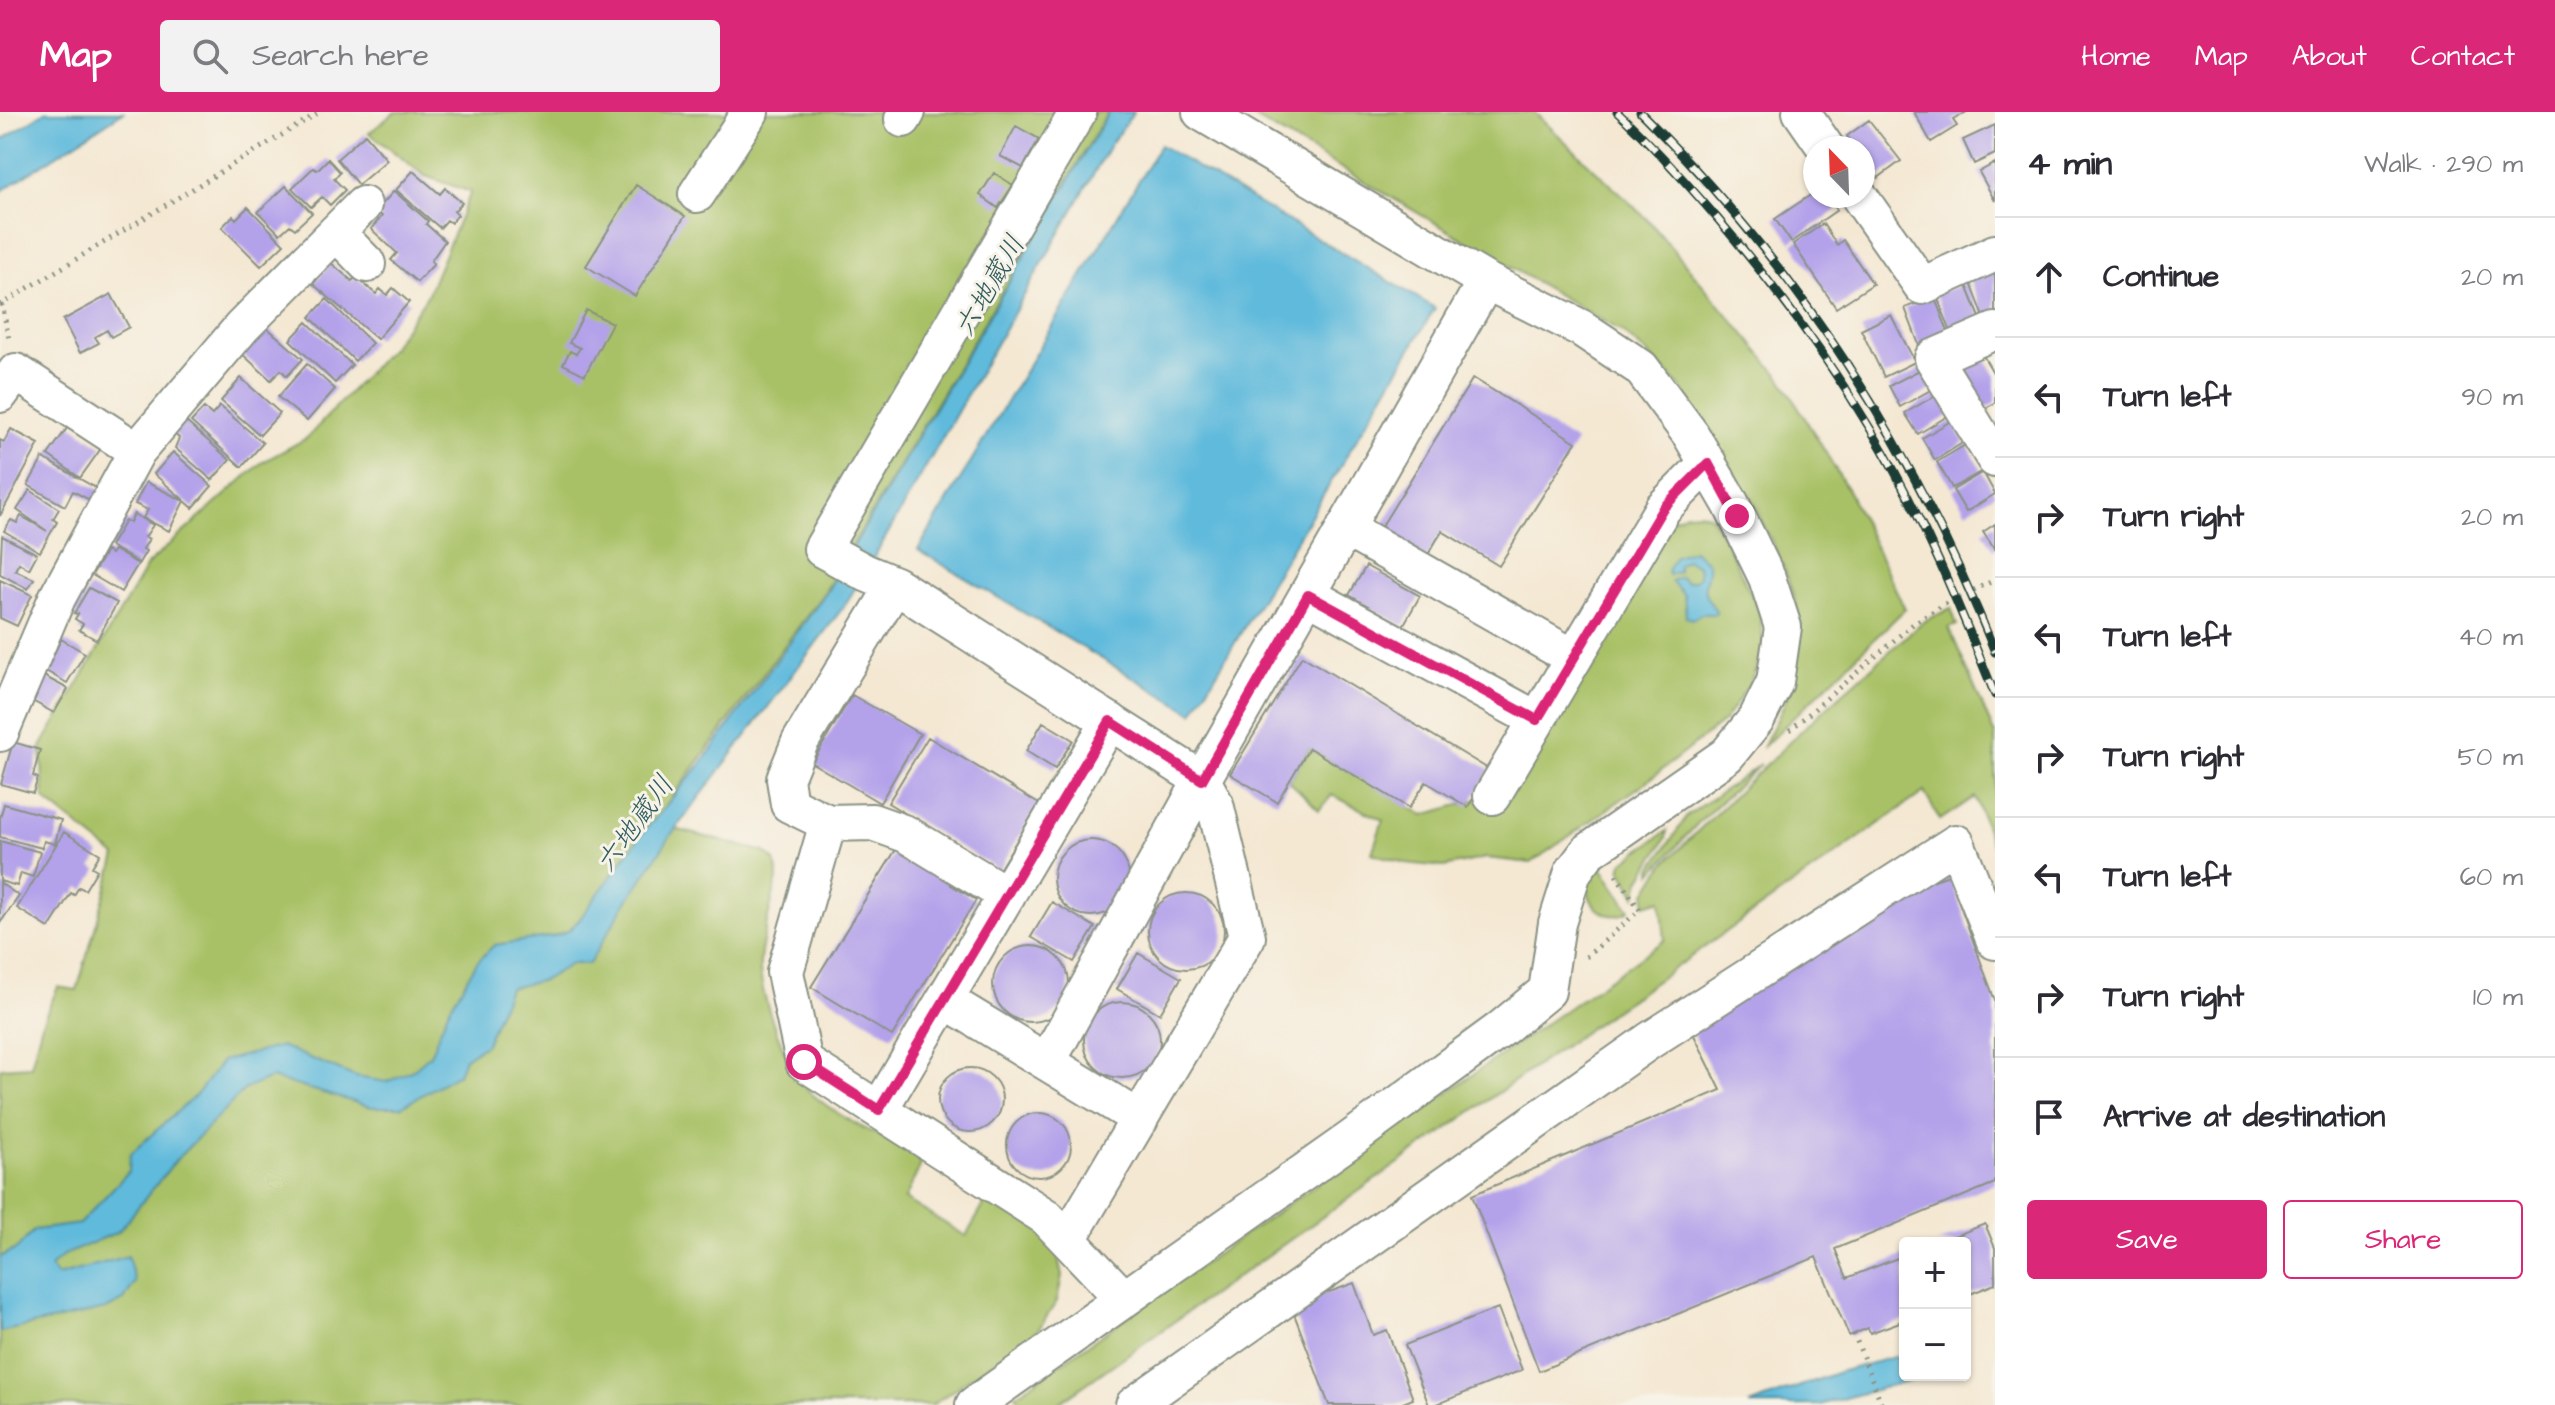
<!DOCTYPE html>
<meta charset="utf-8">
<style>
:root{--surface:#fff;--page:#f2f2f3;--text:#2b2b33;--muted:#7c7c81;--line:#e1e1e2;--accent:#db2777}
body{margin:0;font-family:"Architects Daughter","Klee One",sans-serif;background:var(--page);color:var(--text)}
.controls{position:absolute;right:24px;bottom:24px;display:grid;overflow:hidden;border-radius:8px;box-shadow:0 2px 6px #0004}
.controls button{width:72px;height:72px;display:grid;place-items:center;padding:0;border:0;border-bottom:2px solid var(--line);background:var(--surface);color:var(--text);font:40px sans-serif}
.compass{position:absolute;left:1803px;top:24px;width:72px;height:72px;border-radius:50%;background:var(--surface);box-shadow:0 2px 6px #0004;rotate:337deg}
.stop{position:absolute;width:24px;height:24px;margin:-18px;border:6px solid #db2777;border-radius:50%;background:#fff}
.stop.end{background:#db2777;border-color:#fff;box-shadow:0 2px 8px #0008}
.list{margin:0;padding:0;list-style:none}
h2{display:flex;justify-content:space-between;align-items:center;height:104px;margin:0;padding:0 32px;font-size:34px}
h2 small{font-size:26px;font-weight:400;color:var(--muted)}
.list li{display:grid;grid-template-columns:52px 1fr auto;gap:24px;align-items:center;box-sizing:border-box;height:120px;padding:0 32px;border-top:2px solid var(--line)}
.list b{display:block;font-size:30px;white-space:nowrap}
.list em{font-size:26px;font-style:normal;color:var(--muted)}
.actions{display:flex;gap:16px;padding:24px 32px}
.actions a{flex:1;padding:18px 0;border:2px solid var(--accent);border-radius:8px;text-align:center;font-size:28px;color:var(--accent)}
.actions .main{background:var(--accent);color:#fff}
.icon{flex:none;width:44px;height:44px;fill:none;stroke:currentColor;stroke-width:2;stroke-linecap:round;stroke-linejoin:round}
.map{position:relative;flex:none;width:1995px;height:1293px;overflow:hidden}
header{display:flex;align-items:center;gap:48px;box-sizing:border-box;height:112px;padding:0 40px;background:var(--accent);color:#fff}
header strong{font-size:38px}
nav{display:flex;gap:44px;margin-inline-start:auto;font-size:28px}
.search{width:560px;height:72px;background:var(--page);display:flex;align-items:center;gap:20px;box-sizing:border-box;padding:0 28px;border-radius:8px;color:var(--muted);font-size:30px}
main{display:flex}
aside{flex:1;background:var(--surface)}
.map>svg:first-child{display:block}
.green{fill:#a9c166;stroke:#647f4d;stroke-width:2}
.water{fill:#5ebadc;stroke:#3e7c88;stroke-width:2}
.building{fill:#b3a1ea}
.lines{fill:none;stroke-linecap:round;stroke-linejoin:round}
.minor-casing{stroke:#8a9284;stroke-width:40}
.path{stroke:#8a9284;stroke-width:5;stroke-dasharray:2 6;stroke-linecap:butt}
.minor{stroke:#fff;stroke-width:36}
.rail-casing{stroke:#1f3d34;stroke-width:9}
.rail{stroke:#f7f3e8;stroke-width:6;stroke-dasharray:18;stroke-linecap:butt}
.route{stroke:#db2777;stroke-width:10}
.labels{text-anchor:middle;dominant-baseline:central;stroke-width:6;stroke-linejoin:round;paint-order:stroke}
.water-label{font-size:28px;font-style:italic;fill:#2f5c5e;stroke:#f7f3e8}
</style>
<header>
<strong>Map</strong>
<div class="search"><svg class="icon" aria-label="search" viewBox="0 0 24 24"><circle cx="10" cy="10" r="6"/><path d="M15 15l6 6"/></svg>Search here</div>
<nav><a>Home</a><a>Map</a><a>About</a><a>Contact</a></nav>
</header>
<main>
<div class="map">
<svg width="1995" height="1293" viewBox="0 0 1995 1293">
<rect width="100%" height="100%" fill="#f7f3e8"/>
<filter id="ink" filterUnits="userSpaceOnUse"><feTurbulence type="fractalNoise" baseFrequency=".0125" numOctaves="2"/><feDisplacementMap in="SourceGraphic" scale="16" xChannelSelector="R" yChannelSelector="G"/><feConvolveMatrix kernelMatrix="1 2 1 2 8 2 1 2 1" color-interpolation-filters="sRGB"/></filter>
<filter id="wash" filterUnits="userSpaceOnUse"><feTurbulence type="fractalNoise" baseFrequency=".006" numOctaves="4" result="noise"/><feDisplacementMap in="SourceGraphic" scale="32" xChannelSelector="R" yChannelSelector="G"/><feGaussianBlur stdDeviation="1.8" result="paint"/><feColorMatrix in="noise" values="0 0 0 0 0 0 0 0 0 0 0 0 0 0 0 0 0 1.4 0 .05"/><feComposite in="paint" operator="in"/></filter>
<g filter="url(#wash)">
<rect width="100%" height="100%" fill="#f4e8d3"/>
<path class="green" d="M395,0H1108L826,478L655,708L675,717L765,740L774,748L778,762C774,785 758,838 760,858C762,889 789,962 812,982C844,1010 887,1027 924,1046L905,1087L966,1124L988,1086L1042,1119L1057,1140L1062,1164L1057,1189L1038,1218L932,1293H0V956L31,954L42,911L58,875L77,878L116,744L44,687L41,635L148,452L261,351L307,326L392,235L427,184L471,80L425,64L369,21Z
M1245,0H1534L1649,109L1781,266L1848,378L1905,497L1762,636C1781,602 1798,568 1800,527C1802,468 1749,387 1719,337C1705,315 1693,290 1676,270C1659,252 1641,236 1622,220Z
M1699,400L1713,405L1759,498L1764,537L1749,573L1724,609L1649,668L1531,751L1486,746L1444,755L1405,751L1372,741L1383,708L1332,683L1319,698L1289,669L1309,636L1424,703L1511,678L1671,408L1686,401Z
M1951,496L1957,513L1949,516L1995,623V741L1975,685L1940,708L1924,680L1056,1293H1024L1016,1283L1665,828L1661,788L1645,793L1646,781L1664,752L1804,616L1921,511Z
M1761,652L1699,710L1652,761V756L1687,704Z
M1667,719L1666,726L1640,768L1636,784L1621,757L1622,751Z
M1600,754L1630,798C1600,819 1571,773 1600,754Z"/>
<path class="water" d="M45,0H123L0,80V29Z
M1109,0H1134L1110,33L880,435L845,493L671,723L622,797L589,852H571L544,868L509,876L486,932L464,947L458,962L401,995H371L271,966L245,977L177,1047L118,1120L64,1143L50,1155L57,1164L128,1144L135,1170L124,1188L106,1197L0,1220V1145L17,1137L34,1118L79,1112L129,1059L130,1042L197,982L222,949L281,934L356,965L387,970L413,958L430,943L448,899L477,850L494,833L554,824L568,819L579,808L641,723L700,653L826,481Z
M1160,33L1435,196L1193,601L918,438Z
M1694,438L1708,451C1710,463 1703,470 1705,480C1706,487 1713,493 1716,499V502H1701L1693,507L1686,505L1684,483L1671,469L1680,465L1686,470L1693,469L1699,465L1698,454L1686,448L1678,453V460L1668,463L1667,459L1675,444Z
M1905,1242V1263H1931L1819,1293H1749L1839,1260Z"/>
<g id="blocks">
<path class="building" d="M1914,0H1967L1953,8L1957,14L1931,30Z
M1869,8L1901,49L1878,66L1863,45V36H1856L1847,24Z
M1995,13V42L1974,52L1963,28Z
M1016,14L1039,27L1023,56L1000,44Z
M365,22L387,48L358,73L337,47Z
M328,47L340,60L334,67L345,78L330,93L322,85L311,95L292,76L313,56L317,58Z
M1995,51V89L1979,60Z
M413,59L440,82L445,76L462,91L454,99L458,103L451,111L447,108L440,116L396,78Z
M994,61L1013,73L998,96L980,83Z
M636,73L685,104L635,184L586,154Z
M286,74L312,101L295,117L290,113L280,122L258,100Z
M394,79L428,109L426,112L445,129L431,149L434,152L417,170L391,148L397,141L371,117L382,104L376,99Z
M1815,80V84H1828L1837,98L1791,130L1775,107Z
M248,95L284,132L261,154L222,115L233,104L236,107Z
M1823,112L1837,133L1843,128L1873,172L1836,196L1793,132Z
M331,151L352,169L356,165L376,182L380,177L387,183L393,176L409,190L377,227L313,172Z
M1995,158V201L1984,205L1969,166Z
M1966,171L1983,213L1953,225L1936,182Z
M111,182L129,215L111,225L107,218L95,225L99,231L80,241L63,208Z
M1934,184L1951,227L1921,238L1905,196Z
M327,187L372,231L355,249L310,205Z
M586,198L612,211L585,263L563,252L570,239L576,242L580,236L569,231Z
M1891,203L1915,250L1884,265L1861,218Z
M307,210L352,253L335,271L290,228Z
M265,214L303,247L287,264L281,258L271,268L241,241Z
M1981,240L1995,264V291L1984,297L1959,252Z
M307,252L335,277L307,309L278,285Z
M1923,256L1934,276L1900,295L1889,274Z
M241,266L280,301L260,323L221,289Z
M1473,266L1576,330L1499,454L1442,419L1426,446L1380,417Z
M1938,282L1951,302L1918,322L1905,301Z
M220,294L263,331L242,355L191,310L204,296L212,303Z
M184,308L230,348L212,368L175,336L179,326L173,321Z
M1951,309L1964,330L1935,348L1922,326Z
M70,312L102,335L80,366L48,343Z
M11,317L39,332L0,404V328L4,330Z
M1967,332L1982,359L1952,376L1937,350Z
M173,340L212,374L193,396L154,362Z
M43,346L101,379L95,391L73,379L65,394L28,373Z
M1983,360L1995,382L1966,400L1953,378Z
M146,370L184,389L169,419L143,406L148,398L135,392Z
M30,378L59,397L53,407L57,410L40,440L4,419L11,408L17,411L21,404L47,419L17,398Z
M134,402L153,413L145,425L149,427L143,437L146,439L139,451L110,434L125,409L130,410Z
M1995,412V438L1983,420Z
M2,424L37,442L29,457L19,451L15,458L34,467L28,477L0,462Z
M114,438L138,452L121,480L92,463L106,439L111,442Z
M1366,454L1420,484L1403,514L1349,483Z
M0,468L32,483L17,514L0,506Z
M89,476L117,491L97,528L79,518L83,512L75,507L78,502L74,501Z
M61,527L85,541L67,571L46,559Z
M1302,544L1490,658L1468,695L1426,670L1409,696L1309,636L1277,690L1230,662Z
M42,563L68,577L54,601L29,587Z
M852,583L920,622L880,691L812,651Z
M1043,610L1073,628L1055,657L1026,639Z
M928,625L1039,692L999,758L888,691Z
M13,630L40,638L33,664L38,666L33,681L1,672Z
M4,692L61,708L55,732L44,729L42,736L0,725V706Z
M64,720L100,742L92,755L97,758L85,778L79,775L74,783L71,781L49,816L17,796Z
M1053 766a38 38 0 1 1 76 0a38 38 0 1 1-76 0Z
M0,729L40,740L33,765L21,761L17,774L0,769Z
M900,731L955,766L951,773L976,788L892,924L811,875Z
M1949,763L1995,889V1071L1835,1137L1847,1166L1905,1143V1208L1870,1221L1868,1216L1849,1224L1816,1145L1539,1259L1472,1083L1721,978L1692,919L1868,791Z
M0,771L19,784L0,811Z
M1148 819a38 38 0 1 1 76 0a38 38 0 1 1-76 0Z
M1052,790L1095,815L1074,850L1031,825Z
M993 872a38 38 0 1 1 76 0a38 38 0 1 1-76 0Z
M1138,841L1181,866L1160,902L1117,877Z
M1084 928a38 38 0 1 1 76 0a38 38 0 1 1-76 0Z
M938 988a32 32 0 1 1 64 0a32 32 0 1 1-64 0Z
M1007 1033a32 32 0 1 1 64 0a32 32 0 1 1-64 0Z
M1985,1112L1995,1136V1172L1965,1184V1131H1937Z
M1354,1171L1373,1223L1387,1218L1413,1287L1398,1293H1329L1291,1194Z
M1498,1196L1522,1258L1435,1293H1429L1405,1233Z"/>
</g>
</g>
<g filter="url(#ink)">
<use href="#blocks" fill-opacity="0" stroke="#8a9284" stroke-width="2"/>
<g class="lines">
<defs>
<path id="minor" d="M1801,0L1826,36
M903,7L907,0
M697,82L750,0
M1859,84L1922,174L1995,141
M336,120L367,152
M1995,219L1933,246L1995,347
M0,282L16,260L137,339
M1345,416L1574,546
M895,473L800,630L785,667L789,692L828,711L872,710L906,722L1007,783
M1308,483L1537,608
M0,621L57,486L137,339L242,215L363,93
M1492,684L1663,396L1708,351
M828,711L785,860L804,950L1046,1105L1124,1187
M945,888L1140,1007
M1047,950L1202,668L1486,169L1201,0
M879,998L1110,609
M1068,1127L1247,825L1215,692L1202,668L895,473L866,461L822,437L1078,0
M974,1293L1351,1027L1501,917L1547,879L1557,811L1573,760L1588,740L1727,643L1757,606L1775,570L1783,515L1767,466L1731,392L1691,323L1641,256L1581,216L1486,169
M1134,1293L1649,929L1956,731L1995,829"/>
</defs>
<use href="#minor" class="minor-casing"/>
<path class="path" d="M2,192L9,227
M0,193L320,0
M1790,618L1913,512L1948,490L1995,468
M1586,845L1640,798L1616,763
M1854,1222L1882,1293"/>
<use href="#minor" class="minor"/>
<defs>
<path id="rail" d="M1617,0C1653,33 1685,69 1717,106C1774,173 1826,243 1871,318C1921,401 1959,493 1995,583
M1640,0C1800,158 1912,332 1995,540"/>
</defs>
<use href="#rail" class="rail-casing"/>
<use href="#rail" class="rail"/>
</g>
</g>
<g class="lines" filter="url(#ink)">
<path class="route" d="M804,950L879,998L1110,609L1202,668L1308,483L1537,608L1663,396L1708,351L1737,404"/>
</g>
<g class="labels">
<g class="water-label">
<text transform="translate(990 174) rotate(-60)">六地蔵川</text>
<text transform="translate(635 712) rotate(-54)">六地蔵川</text>
</g>
</g>
</svg>
<div class="controls">
<button>+</button>
<button>−</button>
</div>
<svg class="compass" viewBox="-18 -18 36 36"><path d="M0-13l5 13h-10z" fill="#e53935"/><path d="M0 13l5-13h-10z" fill="#7c7c81"/></svg>
<div class="stop" style="left:804px;top:950px"></div>
<div class="stop end" style="left:1737px;top:404px"></div>
</div>
<aside>
<h2>4 min<small>Walk · 290 m</small></h2>
<ul class="list">
<li><svg class="icon" aria-label="ahead" viewBox="0 0 24 24"><path d="M12 20V5M6 11l6-6 6 6"/></svg><div><b>Continue</b></div><em>20 m</em></li>
<li><svg class="icon" aria-label="left" viewBox="0 0 24 24"><path d="M17 20v-9H6M10 6l-5 5 5 5"/></svg><div><b>Turn left</b></div><em>90 m</em></li>
<li><svg class="icon" aria-label="right" viewBox="0 0 24 24"><path d="M7 20v-9h11M14 6l5 5-5 5"/></svg><div><b>Turn right</b></div><em>20 m</em></li>
<li><svg class="icon" aria-label="left" viewBox="0 0 24 24"><path d="M17 20v-9H6M10 6l-5 5 5 5"/></svg><div><b>Turn left</b></div><em>40 m</em></li>
<li><svg class="icon" aria-label="right" viewBox="0 0 24 24"><path d="M7 20v-9h11M14 6l5 5-5 5"/></svg><div><b>Turn right</b></div><em>50 m</em></li>
<li><svg class="icon" aria-label="left" viewBox="0 0 24 24"><path d="M17 20v-9H6M10 6l-5 5 5 5"/></svg><div><b>Turn left</b></div><em>60 m</em></li>
<li><svg class="icon" aria-label="right" viewBox="0 0 24 24"><path d="M7 20v-9h11M14 6l5 5-5 5"/></svg><div><b>Turn right</b></div><em>10 m</em></li>
<li><svg class="icon" aria-label="arrive" viewBox="0 0 24 24"><path d="M6 21V4h12l-3 4 3 4H6"/></svg><div><b>Arrive at destination</b></div></li>
</ul>
<div class="actions"><a class="main">Save</a><a>Share</a></div>
</aside>
</main>
